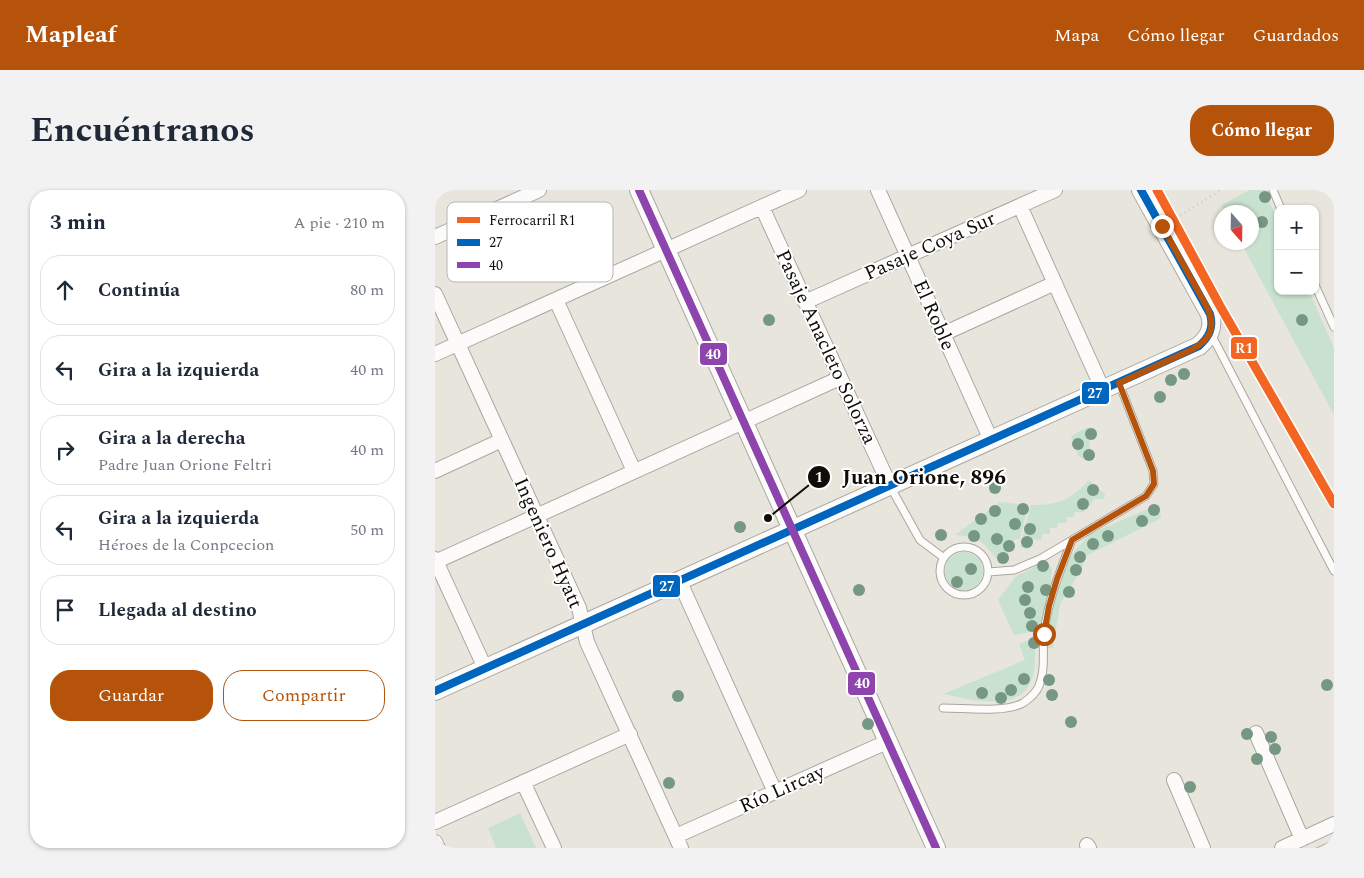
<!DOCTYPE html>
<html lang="es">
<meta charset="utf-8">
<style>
:root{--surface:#fff;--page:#f2f2f3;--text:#1f2937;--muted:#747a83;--line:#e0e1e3;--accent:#b45309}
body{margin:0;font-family:Spectral,serif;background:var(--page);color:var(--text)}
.controls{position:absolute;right:15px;top:15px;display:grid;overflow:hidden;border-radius:10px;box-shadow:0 1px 4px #0004}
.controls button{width:45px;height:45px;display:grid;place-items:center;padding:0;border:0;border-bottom:1px solid var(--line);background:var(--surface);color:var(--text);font:25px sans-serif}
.compass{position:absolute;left:779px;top:15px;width:45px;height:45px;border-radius:50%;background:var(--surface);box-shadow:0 1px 4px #0004;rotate:160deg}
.stop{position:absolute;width:15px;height:15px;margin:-11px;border:4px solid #b45309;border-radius:50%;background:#fff}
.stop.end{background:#b45309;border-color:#fff;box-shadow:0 1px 5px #0008}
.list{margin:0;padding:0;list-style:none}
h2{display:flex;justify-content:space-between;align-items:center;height:65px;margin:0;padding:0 20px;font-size:21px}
h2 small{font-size:16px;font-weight:400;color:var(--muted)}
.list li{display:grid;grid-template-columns:32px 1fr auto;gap:15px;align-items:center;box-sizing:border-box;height:70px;margin:0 10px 10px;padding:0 10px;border:1px solid var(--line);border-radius:20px}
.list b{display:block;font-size:19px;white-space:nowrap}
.list p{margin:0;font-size:16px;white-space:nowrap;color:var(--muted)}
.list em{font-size:16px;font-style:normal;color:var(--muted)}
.actions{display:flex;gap:10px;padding:15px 20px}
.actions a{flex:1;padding:11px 0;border:1px solid var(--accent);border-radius:20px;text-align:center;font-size:18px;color:var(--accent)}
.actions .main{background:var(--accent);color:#fff}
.icon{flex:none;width:28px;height:28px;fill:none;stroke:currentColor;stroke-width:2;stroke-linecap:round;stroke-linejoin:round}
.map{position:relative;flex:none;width:899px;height:658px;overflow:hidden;border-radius:20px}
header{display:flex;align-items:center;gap:30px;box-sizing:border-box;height:70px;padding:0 25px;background:var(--accent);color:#fff}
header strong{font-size:24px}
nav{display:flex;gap:28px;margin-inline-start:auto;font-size:18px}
.intro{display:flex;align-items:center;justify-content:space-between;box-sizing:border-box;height:120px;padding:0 30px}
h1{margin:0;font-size:35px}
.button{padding:12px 22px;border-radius:20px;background:var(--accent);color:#fff;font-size:18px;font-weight:700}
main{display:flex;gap:30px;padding:0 30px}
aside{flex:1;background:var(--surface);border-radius:20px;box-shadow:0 1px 4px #0004}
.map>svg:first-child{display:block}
.green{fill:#c8e2cf}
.building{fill:#d1cdcc;stroke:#b6b2b0}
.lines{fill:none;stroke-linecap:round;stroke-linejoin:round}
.service-casing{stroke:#a9a7a2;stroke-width:9}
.minor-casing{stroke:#a9a7a2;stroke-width:16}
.tertiary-casing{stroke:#a9a7a2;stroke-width:20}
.path{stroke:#cececc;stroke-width:3;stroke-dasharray:1 4;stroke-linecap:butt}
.service{stroke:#fcfbfa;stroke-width:7}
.minor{stroke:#fcfbfa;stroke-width:14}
.tertiary{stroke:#fcfbfa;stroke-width:18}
.bus-1-casing{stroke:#fff;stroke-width:11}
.bus-2-casing{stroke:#fff;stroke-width:11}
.bus-1{stroke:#0065bd;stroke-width:8}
.bus-2{stroke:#8e44ad;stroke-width:8}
.rail-1-casing{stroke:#fff;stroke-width:12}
.rail-1{stroke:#f26522;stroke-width:9}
.tree{fill:#759784}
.route{stroke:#b45309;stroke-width:6}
.labels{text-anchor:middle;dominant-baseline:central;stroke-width:4;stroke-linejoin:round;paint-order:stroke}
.street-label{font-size:20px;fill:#0e0d08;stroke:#fff}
.key{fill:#fff;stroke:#b7b6b5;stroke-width:1}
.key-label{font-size:14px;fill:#0e0d08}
.leader{fill:none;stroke:#0e0d08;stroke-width:2}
.callout-dot{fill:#0e0d08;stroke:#fff;stroke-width:2}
.mark-label{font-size:15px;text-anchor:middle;font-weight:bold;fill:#fff}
.callout-label{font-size:21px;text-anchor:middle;font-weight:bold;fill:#0e0d08;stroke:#fff;stroke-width:4;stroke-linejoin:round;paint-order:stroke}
.line-badge{stroke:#fff;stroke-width:2}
.badge-label{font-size:14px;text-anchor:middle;font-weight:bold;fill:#fff}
</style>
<header>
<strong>Mapleaf</strong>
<nav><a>Mapa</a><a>Cómo llegar</a><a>Guardados</a></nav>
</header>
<div class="intro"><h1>Encuéntranos</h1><a class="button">Cómo llegar</a></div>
<main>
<aside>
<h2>3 min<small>A pie · 210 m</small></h2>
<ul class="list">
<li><svg class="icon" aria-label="ahead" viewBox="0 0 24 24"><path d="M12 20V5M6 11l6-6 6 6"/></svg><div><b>Continúa</b></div><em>80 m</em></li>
<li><svg class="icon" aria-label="left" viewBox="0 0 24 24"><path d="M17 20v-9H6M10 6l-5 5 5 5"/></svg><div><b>Gira a la izquierda</b></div><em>40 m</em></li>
<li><svg class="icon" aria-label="right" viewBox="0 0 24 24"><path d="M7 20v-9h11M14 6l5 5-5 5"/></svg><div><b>Gira a la derecha</b><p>Padre Juan Orione Feltri</p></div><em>40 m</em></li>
<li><svg class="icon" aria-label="left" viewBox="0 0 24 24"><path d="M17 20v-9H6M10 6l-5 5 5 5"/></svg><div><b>Gira a la izquierda</b><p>Héroes de la Conpcecion</p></div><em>50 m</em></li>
<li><svg class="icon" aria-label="arrive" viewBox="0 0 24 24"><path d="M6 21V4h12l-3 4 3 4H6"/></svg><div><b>Llegada al destino</b></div></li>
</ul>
<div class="actions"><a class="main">Guardar</a><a>Compartir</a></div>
</aside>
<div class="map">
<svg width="899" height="658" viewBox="0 0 899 658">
<rect width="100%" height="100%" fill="#e8e5dd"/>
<path class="green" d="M815,0H829L843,31V101H874L899,158V225L806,53L816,52V22H790L786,15Z
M653,237L655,240L654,271L643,266L636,246Z
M654,290L670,304L669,309H659L656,315H652V319H649V322H640L639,327H632L631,333H623L622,338H615V344H608L606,350L599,349L593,360L585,357L596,315C623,315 636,310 654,290Z
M565,312L593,315L585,349H580L571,369L561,368C547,351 543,346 520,345Z
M724,314L726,328L649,367L647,379L625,414L618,458H611V439L625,389L635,366L655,344Z
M510 381a19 19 0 1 1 38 0a19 19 0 1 1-38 0Z
M611,372L617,378C616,401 612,420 602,441L579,445L563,410L581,386Z
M600,448C600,464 602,483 593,497C577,521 531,509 508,504L590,470L584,454Z
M85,623L101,658H61L53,638Z"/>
<path class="building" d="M899,650V658H881Z"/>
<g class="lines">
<defs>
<path id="service" d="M838,0L846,19
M880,95L899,137
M776,144L899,381
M455,296L485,350L509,368
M505 381a24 24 0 1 1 48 0a24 24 0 1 1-48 0Z
M553,382L579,380L605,369L711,306L719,294L718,281L684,193
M508,518C530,518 570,523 588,513C594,509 601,503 604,496C611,479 607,460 609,443C613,410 625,381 637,350"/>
<path id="minor" d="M443,0L556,250
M585,16L668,200
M327,17L455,296
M0,47L104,0
M0,104L144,418L152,452L246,658
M121,110L199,281
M370,112L620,0
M508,144L620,93
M0,164L364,0
M0,281L67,250
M0,369L50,478
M0,372L405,188
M244,390L340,602
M821,543L867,649
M739,590L768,658
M88,592L119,658
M0,632L195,544
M241,646L454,551
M0,652L3,658
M652,655L654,658
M847,658L899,634"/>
<path id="tertiary" d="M204,0L501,658
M0,501L764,156C774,147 779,138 775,124L706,0"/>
</defs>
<use href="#service" class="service-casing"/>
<use href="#minor" class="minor-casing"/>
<use href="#tertiary" class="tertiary-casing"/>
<path class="path" d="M741,28L786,0"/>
<use href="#service" class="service"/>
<use href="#minor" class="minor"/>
<use href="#tertiary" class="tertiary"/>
<defs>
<path id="bus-1" d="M0,501L764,156C774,147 779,138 775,124L706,0"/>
<path id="bus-2" d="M204,0L501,658"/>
</defs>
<use href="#bus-1" class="bus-1-casing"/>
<use href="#bus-2" class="bus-2-casing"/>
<use href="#bus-1" class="bus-1"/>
<use href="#bus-2" class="bus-2"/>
<defs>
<path id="rail-1" d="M722,0L785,116L899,314"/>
</defs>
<use href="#rail-1" class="rail-1-casing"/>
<use href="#rail-1" class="rail-1"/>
</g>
<g class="tree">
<circle cx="830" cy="7" r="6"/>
<circle cx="827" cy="32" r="6"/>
<circle cx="334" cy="130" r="6"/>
<circle cx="867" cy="130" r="6"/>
<circle cx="749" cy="184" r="6"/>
<circle cx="736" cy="190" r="6"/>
<circle cx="725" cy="207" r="6"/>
<circle cx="656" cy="244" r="6"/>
<circle cx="643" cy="254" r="6"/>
<circle cx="654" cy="265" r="6"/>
<circle cx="560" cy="298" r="6"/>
<circle cx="658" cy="300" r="6"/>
<circle cx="648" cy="314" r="6"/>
<circle cx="588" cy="319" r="6"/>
<circle cx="719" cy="320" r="6"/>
<circle cx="560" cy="321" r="6"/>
<circle cx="546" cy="329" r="6"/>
<circle cx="707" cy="331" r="6"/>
<circle cx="580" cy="334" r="6"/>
<circle cx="305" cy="337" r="6"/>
<circle cx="595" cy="339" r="6"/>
<circle cx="506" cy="345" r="6"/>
<circle cx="539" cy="346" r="6"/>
<circle cx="673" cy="346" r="6"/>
<circle cx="562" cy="349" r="6"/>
<circle cx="592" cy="352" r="6"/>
<circle cx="658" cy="354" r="6"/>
<circle cx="574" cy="356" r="6"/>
<circle cx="645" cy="367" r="6"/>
<circle cx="568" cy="368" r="6"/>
<circle cx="608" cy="376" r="6"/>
<circle cx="536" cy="379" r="6"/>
<circle cx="641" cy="380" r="6"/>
<circle cx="522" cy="392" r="6"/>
<circle cx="593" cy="397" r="6"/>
<circle cx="424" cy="400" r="6"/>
<circle cx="611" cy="400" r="6"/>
<circle cx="634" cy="402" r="6"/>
<circle cx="590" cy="410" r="6"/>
<circle cx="595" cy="423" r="6"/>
<circle cx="597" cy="436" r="6"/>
<circle cx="599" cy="453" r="6"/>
<circle cx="589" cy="489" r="6"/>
<circle cx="614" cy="490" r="6"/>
<circle cx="892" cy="495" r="6"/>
<circle cx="576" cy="500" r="6"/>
<circle cx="547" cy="503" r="6"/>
<circle cx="617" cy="505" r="6"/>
<circle cx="243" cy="506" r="6"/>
<circle cx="566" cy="508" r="6"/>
<circle cx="636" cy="532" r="6"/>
<circle cx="433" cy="534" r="6"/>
<circle cx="812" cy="544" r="6"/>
<circle cx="836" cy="547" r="6"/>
<circle cx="840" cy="559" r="6"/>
<circle cx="822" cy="569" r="6"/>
<circle cx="234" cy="593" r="6"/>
<circle cx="755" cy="597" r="6"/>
</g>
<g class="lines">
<path class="route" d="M609,444L614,416L622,389L637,350L711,306L719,294L718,281L684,193L756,160C775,150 782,138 772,117L727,36"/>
</g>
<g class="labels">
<g class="street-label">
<text transform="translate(495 56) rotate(-24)">Pasaje Coya Sur</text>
<text transform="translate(499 125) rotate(66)">El Roble</text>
<text transform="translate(391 157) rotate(65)">Pasaje Anacleto Solorza</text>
<text transform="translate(113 353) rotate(66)">Ingeniero Hyatt</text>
<text transform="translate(347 599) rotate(-24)">Río Lircay</text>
</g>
</g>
<rect x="12" y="12" width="166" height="80" rx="8" class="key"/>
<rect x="22" y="27" width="23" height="6" fill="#f26522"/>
<rect x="22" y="49" width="23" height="7" fill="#0065bd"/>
<rect x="22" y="72" width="23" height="6" fill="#8e44ad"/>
<g class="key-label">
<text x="54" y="35">Ferrocarril R1</text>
<text x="54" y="57">27</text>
<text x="54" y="80">40</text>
</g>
<path class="leader" d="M333 328L384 287"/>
<g class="callout-dot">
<circle cx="333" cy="328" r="5"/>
<circle cx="384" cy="287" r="12"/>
</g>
<g class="mark-label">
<text x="384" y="292">1</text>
</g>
<g class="callout-label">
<text x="489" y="294">Juan Orione, 896</text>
</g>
<g class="line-badge">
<rect x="795" y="146" width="28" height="24" rx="5" fill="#f26522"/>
<rect x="264" y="152" width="29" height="24" rx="5" fill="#8e44ad"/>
<rect x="646" y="191" width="29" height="24" rx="5" fill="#0065bd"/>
<rect x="217" y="384" width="29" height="24" rx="5" fill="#0065bd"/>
<rect x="412" y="481" width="29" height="25" rx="5" fill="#8e44ad"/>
</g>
<g class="badge-label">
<text x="809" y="163">R1</text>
<text x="278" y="169">40</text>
<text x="660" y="208">27</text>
<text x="232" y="401">27</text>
<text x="427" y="498">40</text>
</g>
</svg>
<div class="controls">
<button>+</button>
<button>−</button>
</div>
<svg class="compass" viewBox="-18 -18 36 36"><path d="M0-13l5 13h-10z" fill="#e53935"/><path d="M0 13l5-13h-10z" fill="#747a83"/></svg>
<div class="stop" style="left:609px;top:444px"></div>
<div class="stop end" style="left:727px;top:36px"></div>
</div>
</main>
